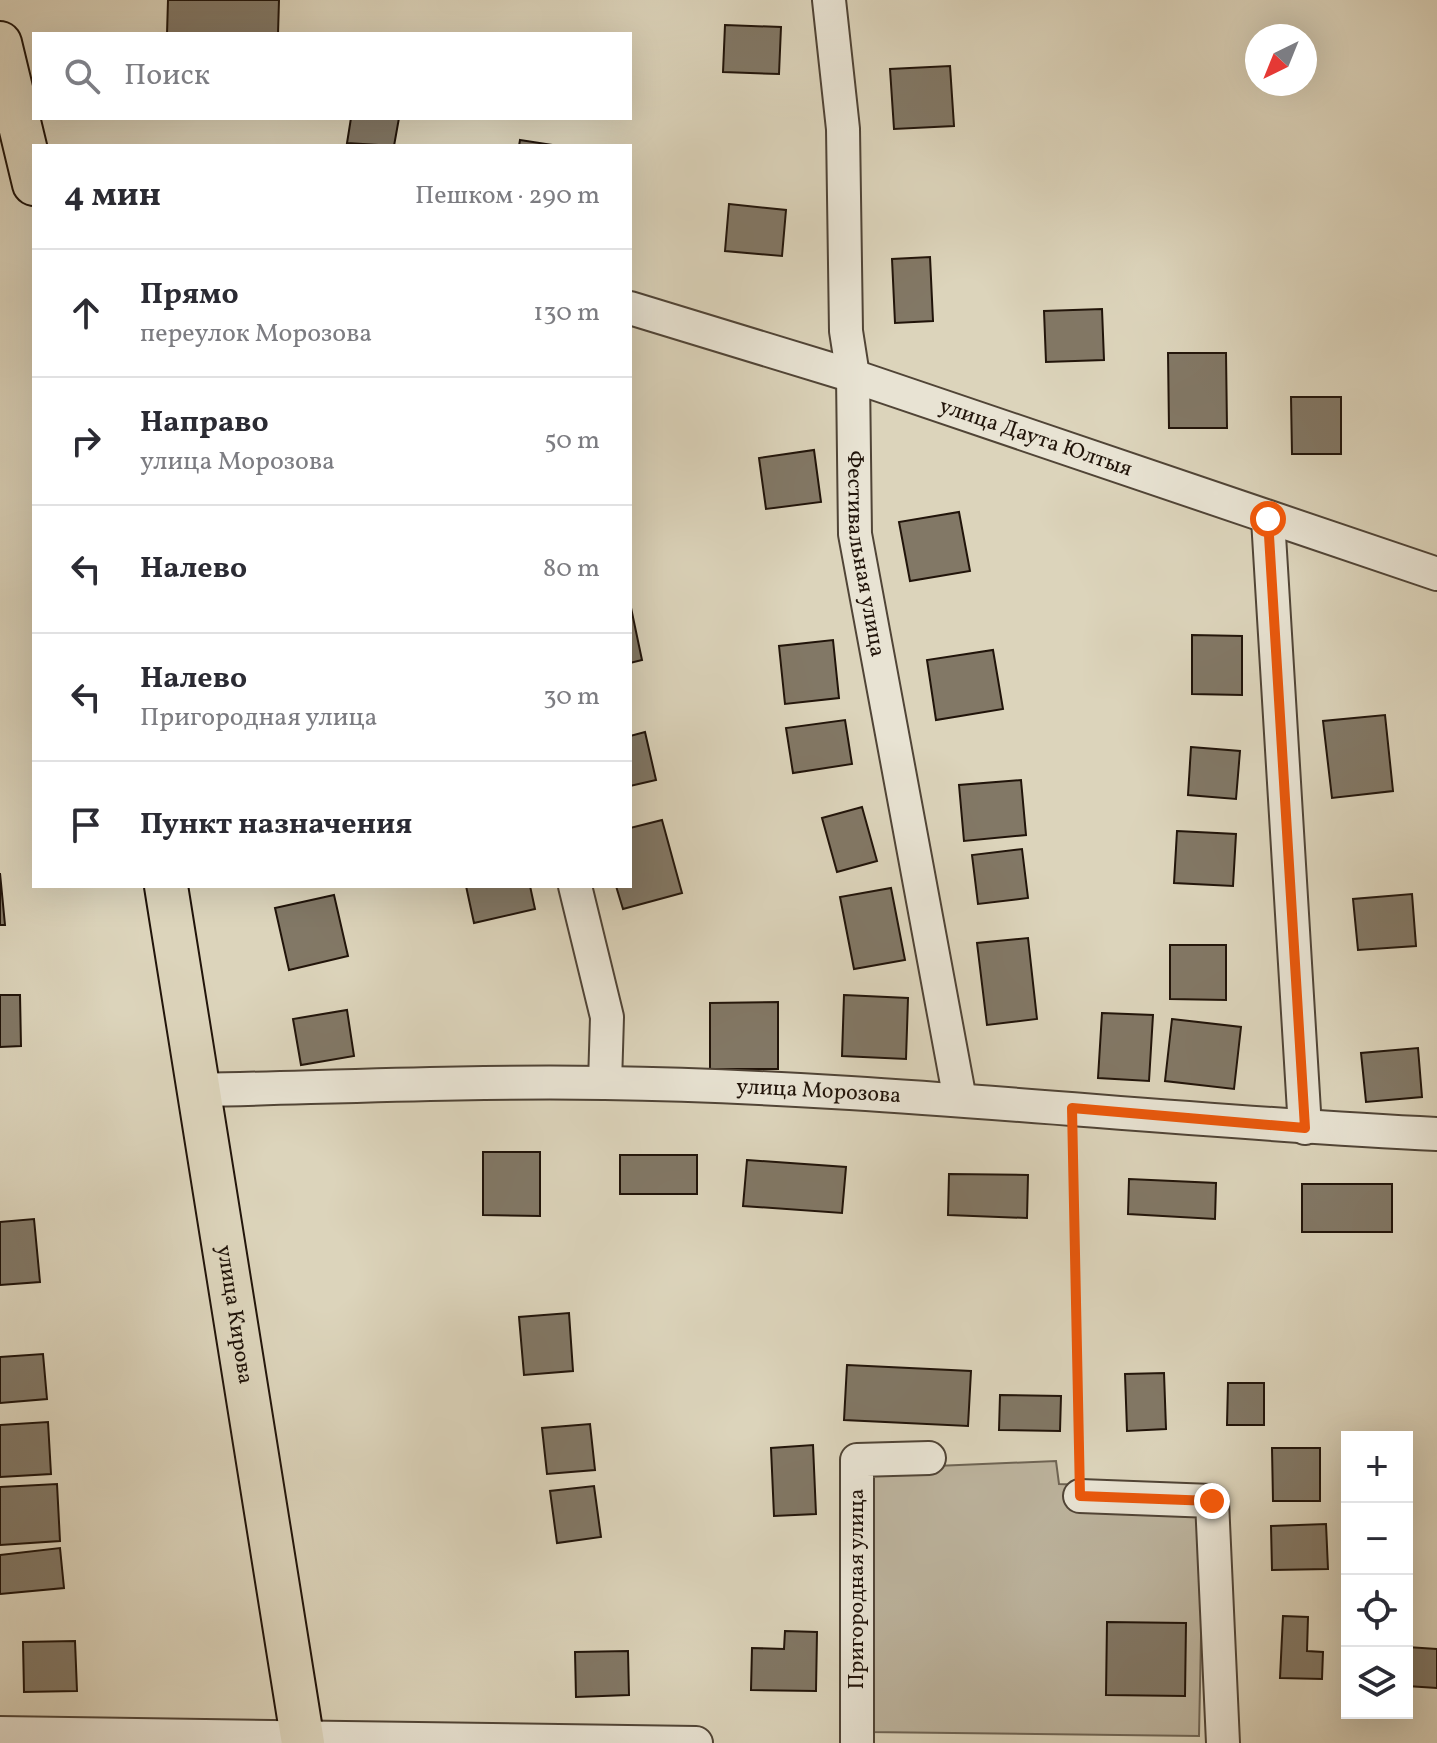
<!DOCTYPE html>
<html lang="ru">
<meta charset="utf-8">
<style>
:root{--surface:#fff;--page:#f7f7f7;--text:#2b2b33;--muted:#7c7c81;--line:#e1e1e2}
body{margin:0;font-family:Vollkorn,serif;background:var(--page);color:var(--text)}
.controls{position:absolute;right:24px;bottom:24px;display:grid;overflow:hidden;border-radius:0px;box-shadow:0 8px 32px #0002}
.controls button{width:72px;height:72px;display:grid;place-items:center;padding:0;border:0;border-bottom:2px solid var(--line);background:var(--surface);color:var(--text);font:40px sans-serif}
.compass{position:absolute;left:1245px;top:24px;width:72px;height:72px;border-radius:50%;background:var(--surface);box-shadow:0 8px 32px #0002;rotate:223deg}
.stop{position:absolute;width:24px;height:24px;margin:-18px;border:6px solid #ea580c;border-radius:50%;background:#fff}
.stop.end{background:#ea580c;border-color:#fff;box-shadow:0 2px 8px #0008}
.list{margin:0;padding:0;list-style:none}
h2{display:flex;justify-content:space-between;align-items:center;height:104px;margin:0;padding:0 32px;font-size:34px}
h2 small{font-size:26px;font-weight:400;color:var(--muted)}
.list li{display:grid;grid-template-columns:52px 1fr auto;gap:24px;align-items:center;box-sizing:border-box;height:128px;padding:0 32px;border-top:2px solid var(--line)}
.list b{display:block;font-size:30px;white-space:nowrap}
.list p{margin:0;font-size:26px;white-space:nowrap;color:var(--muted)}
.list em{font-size:26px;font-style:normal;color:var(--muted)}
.icon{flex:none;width:44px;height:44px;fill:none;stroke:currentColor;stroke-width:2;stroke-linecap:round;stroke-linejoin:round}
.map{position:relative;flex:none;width:1437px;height:1743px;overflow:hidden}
.search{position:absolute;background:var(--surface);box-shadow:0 8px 32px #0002;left:32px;top:32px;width:600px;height:88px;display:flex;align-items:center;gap:20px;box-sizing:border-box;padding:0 28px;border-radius:0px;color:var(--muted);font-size:30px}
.panel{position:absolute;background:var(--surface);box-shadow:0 8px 32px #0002;left:32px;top:144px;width:600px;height:744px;border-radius:0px}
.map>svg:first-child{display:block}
.green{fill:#bcb39d;stroke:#6e6454;stroke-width:2}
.building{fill:#827866;stroke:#21140a;stroke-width:2}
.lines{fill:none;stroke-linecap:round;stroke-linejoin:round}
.minor-casing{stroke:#504436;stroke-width:36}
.major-casing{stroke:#21140a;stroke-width:46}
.path{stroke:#21140a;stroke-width:5;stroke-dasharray:2 4;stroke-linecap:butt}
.minor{stroke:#e8e3d3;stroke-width:32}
.major{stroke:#dcd4bb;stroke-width:42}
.route{stroke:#ea580c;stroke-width:10}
.labels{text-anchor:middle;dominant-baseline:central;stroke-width:6;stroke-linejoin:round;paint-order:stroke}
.street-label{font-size:22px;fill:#21140a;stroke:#e8e3d3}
</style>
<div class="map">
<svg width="1437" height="1743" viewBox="0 0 1437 1743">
<rect width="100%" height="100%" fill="#dcd4bb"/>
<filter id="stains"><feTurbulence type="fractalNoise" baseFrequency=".0025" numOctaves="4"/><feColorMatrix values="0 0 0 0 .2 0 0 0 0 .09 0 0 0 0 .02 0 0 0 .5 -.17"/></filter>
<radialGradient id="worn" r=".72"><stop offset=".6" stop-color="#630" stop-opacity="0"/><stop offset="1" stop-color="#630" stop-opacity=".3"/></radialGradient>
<path class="green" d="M1056,1461L1059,1484L1204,1489L1199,1736L867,1732L865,1469Z"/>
<path class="building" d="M168,0H279L278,34H167Z
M725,25L781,27L779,74L723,72Z
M950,66L954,126L894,129L890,69Z
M351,118H399L394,146L347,143Z
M520,140L559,146H519Z
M729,204L786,210L782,256L725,251Z
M930,257L933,321L895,323L892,259Z
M1102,309L1104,360L1046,362L1044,311Z
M1168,353H1226L1227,428H1169Z
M1291,397H1341V454H1292Z
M814,450L821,502L766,509L759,458Z
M959,512L970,571L910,581L899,522Z
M630,603L642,660L630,663Z
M1192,635L1242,636V695L1192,694Z
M833,640L839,698L785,704L779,646Z
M993,650L1003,709L936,720L927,660Z
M1385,715L1393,791L1332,798L1323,721Z
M845,720L852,764L793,773L786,728Z
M645,732L656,780L630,786V736Z
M1191,747L1240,751L1236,799L1188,795Z
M1021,780L1026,835L964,841L959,785Z
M862,807L877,861L837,872L822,818Z
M662,820L682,893L623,909L616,886H630V828Z
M1177,831L1236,834L1233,886L1174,883Z
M1022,849L1028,898L978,904L972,855Z
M0,873L5,925H0Z
M466,886H530L535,909L474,923Z
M891,888L905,960L854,969L840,897Z
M1412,894L1416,946L1358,950L1353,899Z
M334,895L348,956L289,970L275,908Z
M1028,938L1037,1019L987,1025L977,943Z
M1170,945H1226V1000L1170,999Z
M0,995H20L21,1046L0,1047Z
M844,995L908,998L906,1059L842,1056Z
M778,1002V1069H710V1003Z
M347,1010L354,1056L301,1065L293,1019Z
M1102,1013L1153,1015L1149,1081L1098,1078Z
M1172,1019L1241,1027L1234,1089L1165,1081Z
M1418,1048L1422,1097L1366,1102L1361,1053Z
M483,1152H540V1216L483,1215Z
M620,1155H697V1194H620Z
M747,1160L846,1167L842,1213L743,1206Z
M949,1174L1028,1175L1027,1218L948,1215Z
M1129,1179L1216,1183L1215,1219L1128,1214Z
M1302,1184H1392V1232H1302Z
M34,1219L40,1282L0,1285V1222Z
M569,1313L573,1371L524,1375L519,1317Z
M43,1354L47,1399L0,1403V1357Z
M847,1365L971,1371L968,1426L844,1420Z
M1164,1373L1166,1429L1127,1431L1125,1374Z
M1228,1383H1264V1425H1227Z
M1000,1395L1061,1396L1060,1431L999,1430Z
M48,1422L51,1474L0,1477V1425Z
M590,1424L595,1470L547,1474L542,1428Z
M813,1445L816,1514L774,1516L771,1448Z
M1272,1448H1320V1501H1273Z
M57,1484L60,1541L0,1545V1487Z
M594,1486L601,1537L557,1543L550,1491Z
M1326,1524L1328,1569L1272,1570L1271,1526Z
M60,1548L64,1588L0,1594V1555Z
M1283,1616L1308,1617L1307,1651L1323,1652L1322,1679L1280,1678Z
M1107,1622L1186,1623L1185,1696L1106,1695Z
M785,1631L817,1632L816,1691L751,1690L752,1648L784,1649Z
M75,1641L77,1691L24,1692L23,1642Z
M1407,1647L1437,1649V1688L1407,1686Z
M628,1651L629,1695L576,1697L575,1652Z"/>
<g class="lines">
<defs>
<g id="minor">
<path id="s1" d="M829,0L843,129L846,331L853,376L855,534L960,1100"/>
<path id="s2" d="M630,308L853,376L1437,574"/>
<path d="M1268,519L1305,1128"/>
<path d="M575,886L607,1017L605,1083"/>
<path id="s3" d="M201,1090C335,1087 471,1081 605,1083C883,1087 1160,1121 1437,1134"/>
<path d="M1080,1496L1212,1501L1223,1743"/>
<path d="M0,1733L696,1743"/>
<path d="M857,1743V1460L929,1458"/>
</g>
<g id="major">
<path d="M0,43L34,184"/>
<path id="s4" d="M166,886L303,1743"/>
</g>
</defs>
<use href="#minor" class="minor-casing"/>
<use href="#major" class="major-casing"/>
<path class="path" d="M1073,1137L1079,1467"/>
<use href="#minor" class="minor"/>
<use href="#major" class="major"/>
</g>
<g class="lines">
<path class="route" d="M1212,1501L1080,1496L1072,1108L1305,1128L1268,519"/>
</g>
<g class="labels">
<g class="street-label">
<text stroke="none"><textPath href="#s2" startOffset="426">улица Даута Юлтыя</textPath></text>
<text stroke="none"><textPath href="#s1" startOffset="556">Фестивальная улица</textPath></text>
<text stroke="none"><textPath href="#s3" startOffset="618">улица Морозова</textPath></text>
<text stroke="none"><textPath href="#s4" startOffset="434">улица Кирова</textPath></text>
<text transform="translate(857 1589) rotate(-90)">Пригородная улица</text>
</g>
</g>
<rect width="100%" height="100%" filter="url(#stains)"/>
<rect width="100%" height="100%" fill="url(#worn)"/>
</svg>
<div class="controls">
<button>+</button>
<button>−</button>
<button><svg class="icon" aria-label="locate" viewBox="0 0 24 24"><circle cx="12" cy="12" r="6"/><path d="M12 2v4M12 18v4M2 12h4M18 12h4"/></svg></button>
<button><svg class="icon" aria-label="layers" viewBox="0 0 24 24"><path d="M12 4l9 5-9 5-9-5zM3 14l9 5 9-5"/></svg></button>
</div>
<svg class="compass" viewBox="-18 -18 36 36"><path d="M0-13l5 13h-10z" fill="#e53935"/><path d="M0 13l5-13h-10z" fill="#7c7c81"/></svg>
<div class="stop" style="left:1268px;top:519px"></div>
<div class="stop end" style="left:1212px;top:1501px"></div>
<div class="search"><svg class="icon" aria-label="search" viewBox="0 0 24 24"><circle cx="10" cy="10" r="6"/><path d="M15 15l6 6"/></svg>Поиск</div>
<section class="panel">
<h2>4 мин<small>Пешком · 290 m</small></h2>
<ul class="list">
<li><svg class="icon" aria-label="ahead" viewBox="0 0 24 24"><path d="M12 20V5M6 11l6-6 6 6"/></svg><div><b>Прямо</b><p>переулок Морозова</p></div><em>130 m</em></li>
<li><svg class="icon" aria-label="right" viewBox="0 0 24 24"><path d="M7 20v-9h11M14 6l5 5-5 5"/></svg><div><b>Направо</b><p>улица Морозова</p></div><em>50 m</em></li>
<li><svg class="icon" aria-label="left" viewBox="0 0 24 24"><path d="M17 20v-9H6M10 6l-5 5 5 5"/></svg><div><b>Налево</b></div><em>80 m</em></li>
<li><svg class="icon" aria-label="left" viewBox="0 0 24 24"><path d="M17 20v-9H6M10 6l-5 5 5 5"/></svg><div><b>Налево</b><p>Пригородная улица</p></div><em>30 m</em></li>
<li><svg class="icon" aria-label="arrive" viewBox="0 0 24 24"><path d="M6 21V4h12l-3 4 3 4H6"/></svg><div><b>Пункт назначения</b></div></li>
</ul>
</section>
</div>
